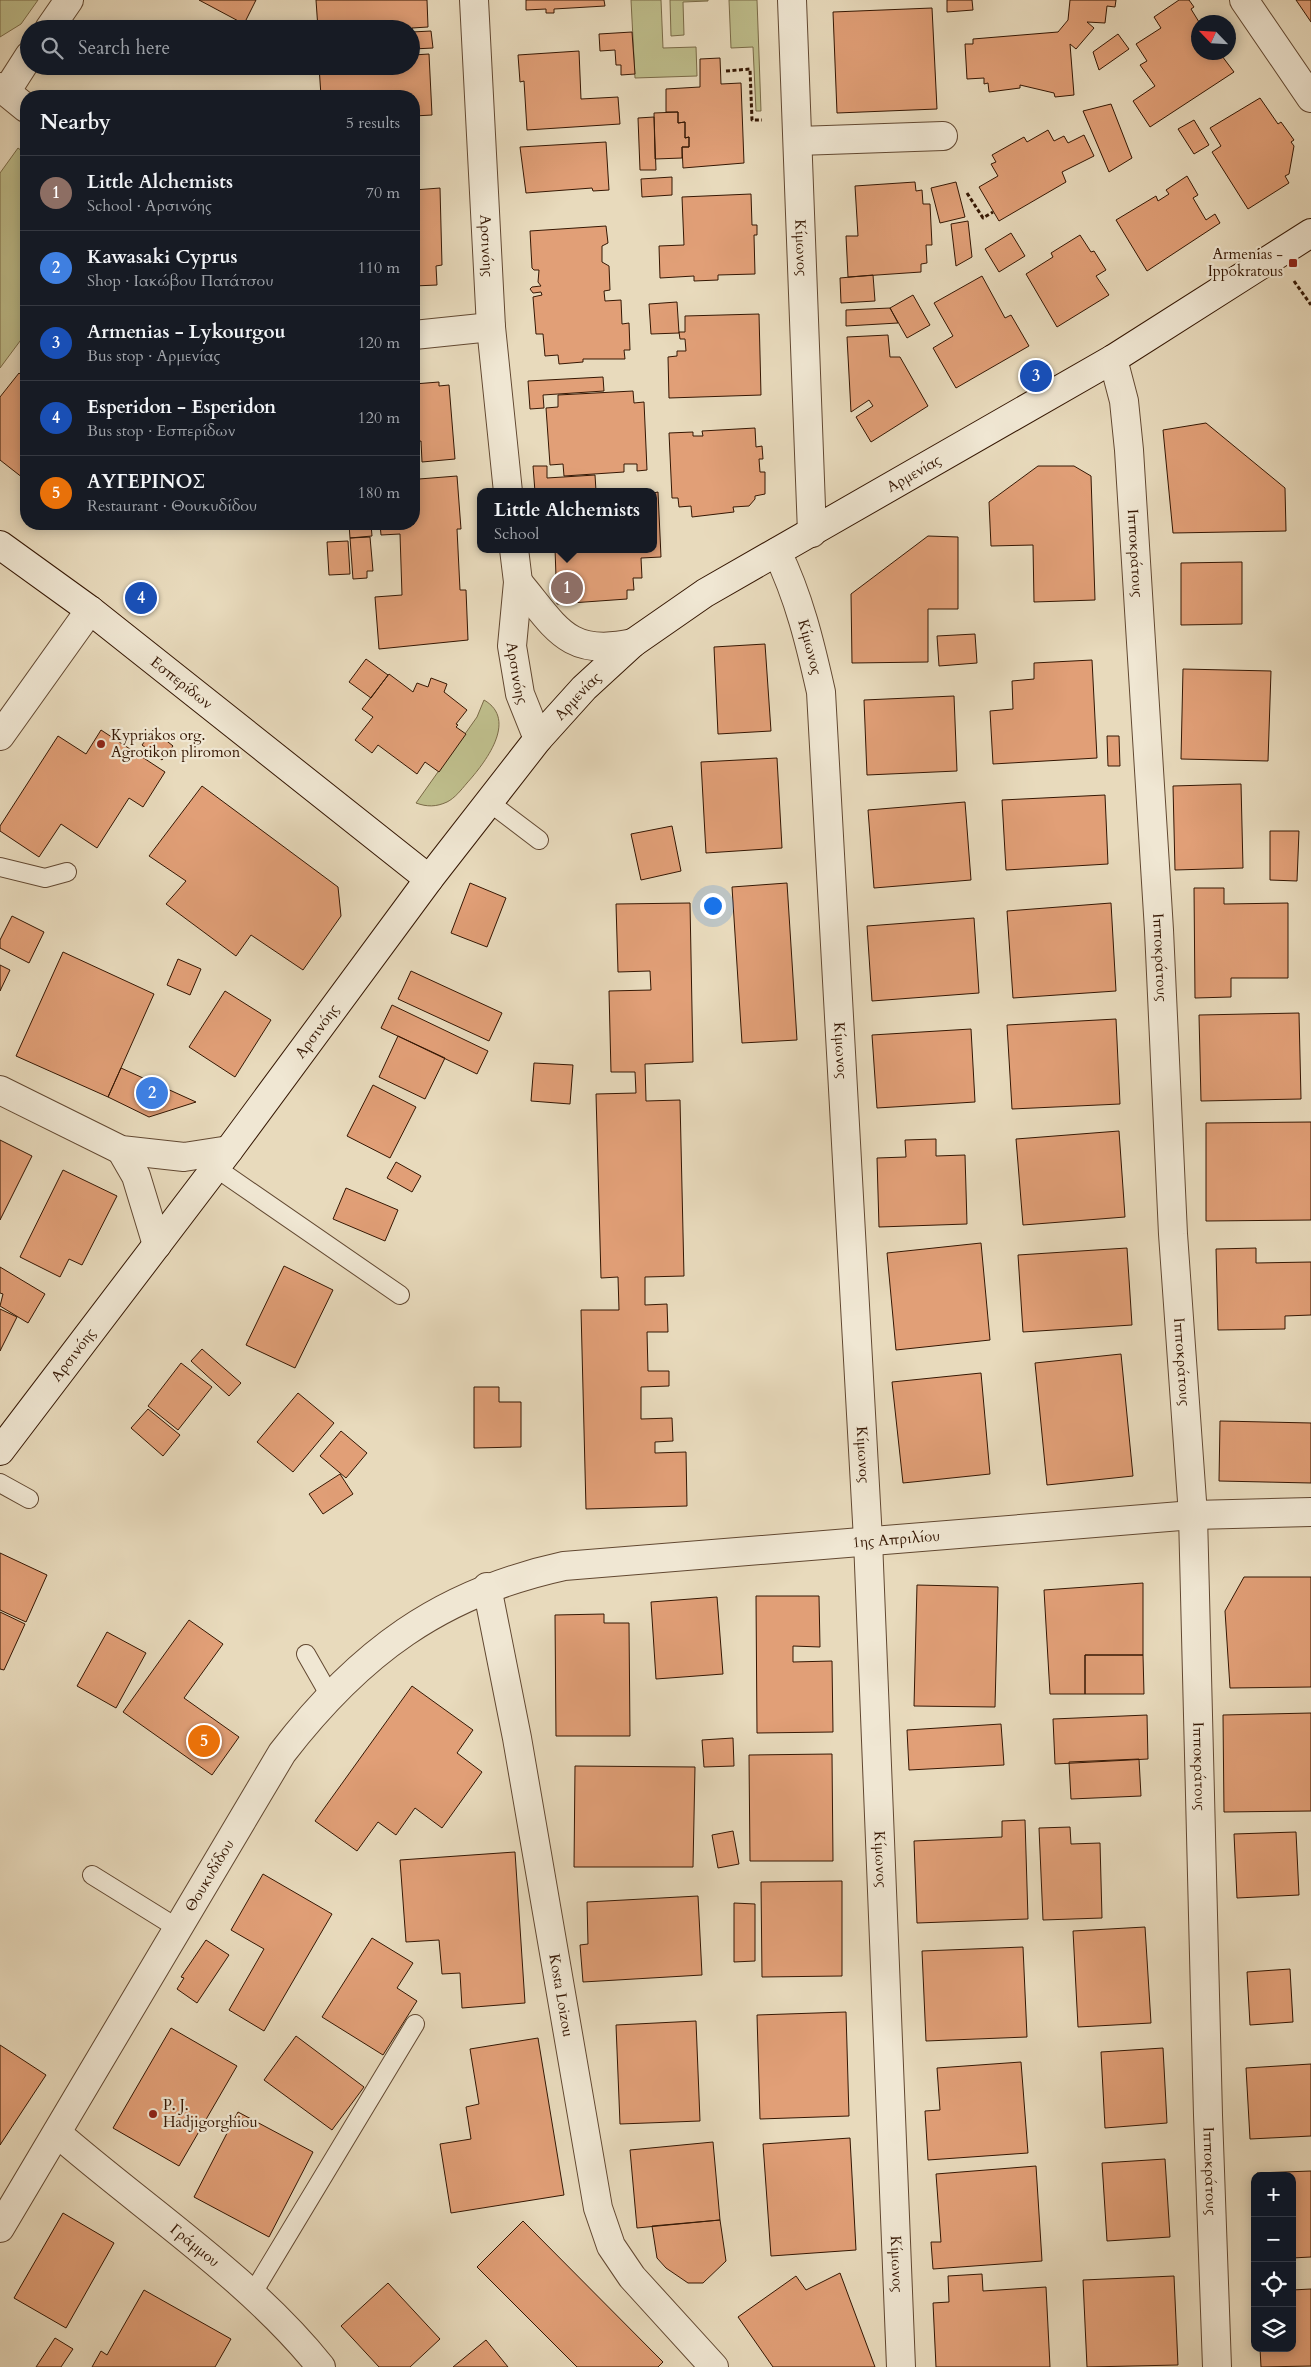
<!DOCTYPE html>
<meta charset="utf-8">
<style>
:root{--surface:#171b24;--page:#20242c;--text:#f1f3f6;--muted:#9ea1a6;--line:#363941;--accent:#0b8043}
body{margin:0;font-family:Cardo,serif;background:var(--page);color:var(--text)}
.controls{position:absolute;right:15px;bottom:15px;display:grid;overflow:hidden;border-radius:10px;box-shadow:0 2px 12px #0003}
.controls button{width:45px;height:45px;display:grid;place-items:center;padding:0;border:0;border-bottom:1px solid var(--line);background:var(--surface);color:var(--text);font:25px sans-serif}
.compass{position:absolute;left:1191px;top:15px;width:45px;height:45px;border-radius:50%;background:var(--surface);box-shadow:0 2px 12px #0003;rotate:295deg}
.you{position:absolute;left:712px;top:905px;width:18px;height:18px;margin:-12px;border:4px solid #fff;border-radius:50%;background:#1a73e8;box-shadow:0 0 0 8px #1a73e833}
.badge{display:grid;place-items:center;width:32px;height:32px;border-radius:50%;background:var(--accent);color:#fff;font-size:16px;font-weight:700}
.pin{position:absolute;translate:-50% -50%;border:2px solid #fff;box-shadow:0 1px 5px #0006}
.popup{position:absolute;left:477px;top:488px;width:180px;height:65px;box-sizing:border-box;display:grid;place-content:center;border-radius:10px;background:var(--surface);filter:drop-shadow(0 1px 4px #0005);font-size:16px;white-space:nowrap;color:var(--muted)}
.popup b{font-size:19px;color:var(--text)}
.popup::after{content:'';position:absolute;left:50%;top:100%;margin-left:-10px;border:10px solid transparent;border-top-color:var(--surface)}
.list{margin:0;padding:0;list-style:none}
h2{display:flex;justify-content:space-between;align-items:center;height:65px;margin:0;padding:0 20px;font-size:21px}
h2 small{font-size:16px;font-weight:400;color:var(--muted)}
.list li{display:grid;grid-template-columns:32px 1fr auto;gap:15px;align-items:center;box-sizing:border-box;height:75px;padding:0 20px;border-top:1px solid var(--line)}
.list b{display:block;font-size:19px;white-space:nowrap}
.list p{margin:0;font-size:16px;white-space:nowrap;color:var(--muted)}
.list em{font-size:16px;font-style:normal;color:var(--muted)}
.icon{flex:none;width:28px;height:28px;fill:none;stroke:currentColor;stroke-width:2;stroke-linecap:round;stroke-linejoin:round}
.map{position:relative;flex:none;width:1311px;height:2367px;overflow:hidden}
.search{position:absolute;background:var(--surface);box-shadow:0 2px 12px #0003;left:20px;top:20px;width:400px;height:55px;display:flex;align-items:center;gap:12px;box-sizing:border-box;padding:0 18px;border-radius:28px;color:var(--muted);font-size:19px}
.panel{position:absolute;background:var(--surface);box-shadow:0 2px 12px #0003;left:20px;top:90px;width:400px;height:440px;border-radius:20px}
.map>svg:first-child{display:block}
.green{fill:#bebd8b;stroke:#7a6a47}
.building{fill:#e19f77;stroke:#351703}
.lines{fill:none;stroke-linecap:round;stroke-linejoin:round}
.lane-casing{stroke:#624831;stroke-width:20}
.street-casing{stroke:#624831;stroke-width:30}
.secondary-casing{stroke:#351703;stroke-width:30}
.path{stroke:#351703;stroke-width:3;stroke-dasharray:4 2.5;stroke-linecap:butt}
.lane{stroke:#f0e7d3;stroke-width:18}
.street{stroke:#f0e7d3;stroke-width:28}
.secondary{stroke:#f0e7d3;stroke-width:28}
.poi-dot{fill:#8f2418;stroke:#f0e7d3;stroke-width:2}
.labels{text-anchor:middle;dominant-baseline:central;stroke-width:4.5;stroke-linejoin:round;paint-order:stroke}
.street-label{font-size:15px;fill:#351703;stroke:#f0e7d3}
.poi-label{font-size:15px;fill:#351703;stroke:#f0e7d3;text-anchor:start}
</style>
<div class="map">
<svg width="1311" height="2367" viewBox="0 0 1311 2367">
<rect width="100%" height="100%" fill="#e8dabc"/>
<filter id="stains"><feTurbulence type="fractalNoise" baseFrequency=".004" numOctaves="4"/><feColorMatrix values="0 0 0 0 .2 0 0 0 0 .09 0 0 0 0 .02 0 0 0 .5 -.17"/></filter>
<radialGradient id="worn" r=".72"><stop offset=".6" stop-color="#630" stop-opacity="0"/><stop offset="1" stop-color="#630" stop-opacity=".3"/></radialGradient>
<path class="green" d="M0,0H38L21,24L0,37Z
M631,0H661L663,48L696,47L697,76L635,78Z
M670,0H708V1L683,2L684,35L671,36Z
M729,0H757L761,111H756L753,47L731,48Z
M18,148L26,154V333L0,368V173Z
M484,700C519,720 484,764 467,783C461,790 455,798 447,802C436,807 427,807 416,803L477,717Z"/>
<path class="building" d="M199,0H256L244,24Z
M316,0H427L428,27L412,28V32L431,31L433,48L413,49V55L429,54L432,115L414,116V96H321L319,66H411V29H318Z
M526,0H604L605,6L554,9V13H546V9L526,10Z
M947,0H972L973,10L947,12Z
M1070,0H1116L1115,7L1107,6L1105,23L1087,22L1094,28L1076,49L1070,44L1074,95L1055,97L1054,93L1020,85V88L989,92L988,83L984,84V78L967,79L965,44H973V39L1058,32L1068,20Z
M1179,0H1189L1194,7L1191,9L1199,22L1198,52H1219L1234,72L1150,127L1133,101L1155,86L1140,65L1147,61L1136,44L1161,28L1154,17Z
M1296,0H1311V22Z
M932,8L937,109L837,113L833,12Z
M632,32L635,74L621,75V65H616L615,50L600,51L599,34Z
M1118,34L1129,49L1099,70L1093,52Z
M579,51L581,99L618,97L620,124L527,130L524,81L520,82L518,55Z
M720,58L721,84L741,83L744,163L683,168L682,147H689V137L685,138V122L678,123V112H666V89L700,87V59Z
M1260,98L1278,124L1281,122L1294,140L1291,142L1294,146L1289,174L1285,176L1289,183L1248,209L1212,152L1221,146L1210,128Z
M1111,104L1132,158L1109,172L1083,111Z
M678,112V123L685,122V138L689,137V147H682V158L655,159L654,113Z
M654,117L656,170H640L638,118Z
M1194,120L1209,145L1194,154L1178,129Z
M1048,130L1054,141L1064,136L1068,143L1084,135L1094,156L1062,172L1066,182L999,221L979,187L998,176L991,164L996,162L992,155L1024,137L1027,142Z
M606,142L609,190L593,191L592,188L526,193L520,147Z
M1187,176L1198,195L1193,198L1206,220L1215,214L1220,223L1147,271L1116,220L1156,196L1158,201L1169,194L1166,190Z
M672,177V195L642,197L641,179Z
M915,182L916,191L922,190L923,204H930L932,245H926L927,263L921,264V272L848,277L846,236H858L855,186Z
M956,182L965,217L940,223L931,188Z
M440,188L442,265L436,266L437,285L414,286V190Z
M751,194L752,225H757V235H754L755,274L718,275V280L694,281V276L660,278L659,246L684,245L682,197Z
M968,221L972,257L956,266L951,224Z
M606,226L608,243L602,246V262L609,266L610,290L604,291L605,301L621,300L622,324L629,323L630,350H624L625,359H583V362L559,364L558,355L545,356L543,334H536L533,297L542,295L541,292L533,293L530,289L532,287L541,286L538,282L539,270H534L532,268L530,231Z
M1011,233L1025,256L999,272L985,249Z
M1080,235L1091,252L1094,251L1106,270L1096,276L1109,295L1057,327L1026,274L1053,257L1051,253Z
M873,275L875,301L841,303L840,278Z
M982,276L1005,318L1011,315L1029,346L956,388L933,348L953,336L934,303Z
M913,295L930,325L907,338L890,308Z
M677,302L679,333L651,334L649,304Z
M890,308L898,323L846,326V310Z
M759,314L761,395L669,398L668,357L677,356V351H686L685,339H680L679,332H685V316Z
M888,335L890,357H900L928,406L871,442L856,417L873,406L869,400L851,412L847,337Z
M19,373L26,379V473L23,478L0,460V397Z
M603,377L604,391L543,395L544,408L530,409L528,381Z
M439,382V386L449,385L455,459L422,462L421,441L414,442V384Z
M633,391L634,403L644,402L647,470L637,471V464H624V472L564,476L563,464L550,465L546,408L558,407V395Z
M1206,423L1285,488L1286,531L1173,533L1163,430Z
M755,428L756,447L762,446L763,459H759L760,472H765V494L755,496V499L749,506L733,507L734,512L692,517L691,506L679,507L678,498H672L669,433L693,432V436H703L702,431Z
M533,466H547V478L595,475L596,491L535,492Z
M1038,466H1074L1091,476L1095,600L1034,602L1033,545L991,546L989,502Z
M414,476H419V479L457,476L461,529H457L460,590H466L468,640L379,649L375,597L402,595L400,534L381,535L380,524H414Z
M658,492L661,557L641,558L642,578H633L634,590H627V599L557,604L555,549H653V493Z
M349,524H371L372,536L350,538Z
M928,536L958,537V609H928V662L852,663L851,594Z
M370,537L373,571H367V578L353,579L350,538Z
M348,541L350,574L329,575L327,542Z
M1242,562V624L1181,625V563Z
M975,634L977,663L939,666L937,636Z
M765,644L771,731L718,734L714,647Z
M366,659L388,675L371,698L349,682Z
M1092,660L1097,758L993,764L990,711L1013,709L1012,681L1034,679V663Z
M1183,669L1271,671L1268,761L1181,759Z
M389,674L413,692L417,683L428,687L431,678L447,684L444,692L467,710L456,724L458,725L456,727L466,734L439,772L425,762L417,774L378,745L372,753L355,740L373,717L362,709Z
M954,696L957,771L867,775L864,700Z
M101,730L165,772L143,807L129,798L97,848L61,824L39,857L0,831V826L58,736L86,754Z
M153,730L173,746L162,760L142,745Z
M1107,736H1119L1120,766H1108Z
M777,758L782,848L706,853L701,762Z
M1241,784L1243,868L1175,870L1173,786Z
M202,786L338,887L341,916L303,970L251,935L236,956L166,904L186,881L149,856Z
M1105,795L1108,864L1006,870L1002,800Z
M965,802L971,880L874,888L868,810Z
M672,826L681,871L641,880L631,834Z
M1270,831H1299L1297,881L1270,880Z
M470,883L506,898L487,947L451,933Z
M787,883L797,1040L742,1043L732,887Z
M1194,888H1224V904L1288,903V978H1231V997L1195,998Z
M690,903L693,1062L645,1064L646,1101L680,1100L684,1276L645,1277V1305L667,1304L668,1332H647L648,1371H669V1386L641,1387V1419L672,1418L673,1441L655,1442V1453L686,1452L687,1506L586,1509L581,1310H619L618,1277L601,1278L596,1094L636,1093L635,1072H611L609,991L651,990L650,971L618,972L616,904Z
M1111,903L1116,991L1013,998L1007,911Z
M12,916L44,932L29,963L0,948V940Z
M974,918L979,993L872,1001L867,926Z
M63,952L154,994L108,1097L16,1056Z
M178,959L201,969L190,995L167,985Z
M0,965L10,970L0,991Z
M411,971L502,1013L489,1041L398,999Z
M225,991L271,1020L235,1077L189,1047Z
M392,1005L488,1051L477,1074L381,1028Z
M1299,1013L1301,1099L1201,1101L1199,1015Z
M1116,1019L1120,1104L1012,1109L1007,1025Z
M971,1029L975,1102L877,1108L872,1035Z
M398,1036L445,1058L425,1099L379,1077Z
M534,1063L573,1065L570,1104L531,1101Z
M121,1068L196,1102L149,1117L108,1097Z
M373,1085L416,1107L390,1158L347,1136Z
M1311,1122V1220L1206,1221V1123Z
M1119,1131L1125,1217L1023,1225L1016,1139Z
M936,1139V1156L965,1155L967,1224L879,1227L877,1158L906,1157L905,1140Z
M0,1140L32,1156L0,1220Z
M396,1162L421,1176L412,1192L387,1178Z
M63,1170L117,1196L82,1265L69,1259L60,1277L20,1257Z
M346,1188L398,1210L385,1241L333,1219Z
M981,1243L990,1340L896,1350L887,1253Z
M1127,1248L1132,1325L1023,1332L1018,1255Z
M1256,1248V1263L1311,1262V1315L1285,1316V1329L1218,1330L1216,1249Z
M284,1266L333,1290L295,1368L246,1345Z
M0,1267L45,1294L28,1323L0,1306L3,1294L0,1293Z
M0,1309L17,1317L0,1351Z
M202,1349L241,1383L229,1396L191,1361Z
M1121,1354L1133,1476L1047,1485L1035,1363Z
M181,1363L212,1387L178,1430L148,1406Z
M981,1373L990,1474L903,1483L892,1382Z
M474,1387H499V1402H521V1447L474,1448Z
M298,1393L334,1423L293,1472L257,1442Z
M148,1409L180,1435L163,1456L131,1428Z
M1220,1421L1311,1423V1483L1219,1481Z
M341,1431L367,1453L346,1478L320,1456Z
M340,1474L353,1494L323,1514L309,1494Z
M0,1553L47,1575L26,1622L0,1610Z
M1244,1577H1311V1687L1230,1688L1225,1611Z
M1143,1583V1655H1085V1694H1050L1044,1590Z
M917,1585L998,1587L995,1707L914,1706Z
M756,1596H819L820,1647L793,1646V1662L832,1661L833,1732L757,1733Z
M717,1597L723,1674L656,1679L651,1602Z
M0,1612L25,1624L4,1670L0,1669Z
M604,1614V1623H629L630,1736H556L555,1615Z
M189,1620L223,1644L184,1698L239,1737L212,1775L123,1712Z
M107,1632L146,1653L116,1708L77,1686Z
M1085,1655H1143L1144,1694H1085Z
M412,1686L473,1730L457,1753L482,1772L442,1828L415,1808L396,1835L378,1822L357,1851L315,1821Z
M1311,1713V1811L1224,1812L1223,1715Z
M1147,1715L1148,1759L1055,1764L1053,1719Z
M1001,1724L1004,1765L909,1770L907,1730Z
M733,1738L734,1766L704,1767L702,1740Z
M832,1754L833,1861H750L749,1755Z
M1139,1759L1141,1796L1071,1799L1069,1762Z
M575,1766L695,1767L693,1867H574Z
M1025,1820L1028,1919L917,1923L914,1841L1002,1837V1821Z
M1070,1827L1071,1844L1100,1843L1102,1918L1043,1920L1039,1828Z
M733,1831L739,1864L718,1868L712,1835Z
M1296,1832L1299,1895L1237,1898L1234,1834Z
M515,1852L525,2003L462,2008L460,1973L442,1974L439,1940L406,1942L400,1860Z
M263,1874L332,1914L264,2031L229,2010L264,1949L231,1930Z
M842,1881V1976L762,1977L761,1882Z
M698,1896L702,1975L583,1982L580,1945L588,1944L587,1902Z
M734,1903L755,1904V1961L734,1962Z
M1145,1927L1151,2023L1078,2027L1073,1931Z
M372,1938L413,1963L397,1988L417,2001L383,2055L322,2017Z
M206,1940L229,1955L197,2003L177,1989L184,1978L181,1977Z
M1023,1947L1027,2037L926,2041L922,1951Z
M1290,1969L1293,2022L1250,2025L1247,1972Z
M846,2012L849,2116L760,2119L757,2015Z
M696,2021L700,2121L620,2124L616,2025Z
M171,2028L237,2066L179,2166L113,2128Z
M296,2036L364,2087L332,2130L264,2080Z
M538,2038L564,2195L451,2213L440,2144L471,2139L466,2107L479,2104L470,2049Z
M0,2045L46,2075L0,2145Z
M1163,2048L1167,2123L1105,2128L1101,2052Z
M1021,2062L1028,2153L928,2160L925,2111L940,2110L937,2068Z
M1311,2064V2136L1250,2139L1246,2068Z
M238,2112L313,2152L269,2237L194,2197Z
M850,2138L856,2250L771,2256L763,2144Z
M713,2142L720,2220L637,2228L630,2150Z
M1165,2159L1170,2237L1107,2241L1102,2163Z
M1036,2166L1042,2261L933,2269L931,2242H941L936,2174Z
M1311,2171V2257L1292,2258V2176H1257V2173Z
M63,2213L114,2243L66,2328L14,2298Z
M720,2220L726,2261L703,2283H688L666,2268L657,2258L652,2226Z
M523,2221L663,2362L658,2367H577L477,2267Z
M840,2273L875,2367H773L738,2317L796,2276L806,2290Z
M982,2274L983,2291L1046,2287L1050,2367H936L933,2303L949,2302L948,2276Z
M1174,2276L1178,2365L1087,2367L1083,2280Z
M388,2283L440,2339L410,2367H379L341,2326Z
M1311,2289V2366L1261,2367L1260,2348H1292V2290Z
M144,2290L231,2339L215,2367H92L101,2351L107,2355Z
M55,2338L73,2349L61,2367H36Z
M486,2340L508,2367H453Z"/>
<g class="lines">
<defs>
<path id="lane" d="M489,802L539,840
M0,867L45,878L67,872
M216,1168L400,1295
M0,1483L29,1499
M306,1654L330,1696
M92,1875L179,1929
M251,2296L415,2024"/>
<g id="street">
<path id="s1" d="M474,0L491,327L508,492"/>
<path id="s2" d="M792,0L812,533"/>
<path d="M1244,0L1311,98"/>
<path d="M49,29L69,0"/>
<path d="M0,87L26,108"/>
<path d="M6,92L29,56"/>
<path d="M798,141L943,136"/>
<path d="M414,335L491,327"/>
<path id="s3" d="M1113,359L1124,401L1129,450L1159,930L1173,1234L1193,1515L1208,2115L1217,2367"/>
<path id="s4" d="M514,549L518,582L512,646L520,694L538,739"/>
<path id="s5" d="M777,552C799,597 810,643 821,692L868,1540L901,2367"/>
<path d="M518,582C556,627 567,658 633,643"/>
<path d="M0,736L90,610"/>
<path d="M0,1090L121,1150L184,1157L229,1150"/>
<path d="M121,1150L136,1176L157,1245"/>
<path id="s6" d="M487,1587L517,1738L598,2208L611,2246L632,2277L714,2367"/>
<path id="s7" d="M57,2133C143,2208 250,2278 321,2367"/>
<path id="s8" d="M0,2228L282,1753C359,1653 440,1593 564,1566L1193,1515L1311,1512"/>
</g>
<g id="secondary">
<path id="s9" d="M0,545L90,610L429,879"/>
<path id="s10" d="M0,1451L229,1150L429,879L538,739L584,688L633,643L705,593L1113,359L1311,233"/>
</g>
</defs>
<use href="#lane" class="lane-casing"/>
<use href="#street" class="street-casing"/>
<use href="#secondary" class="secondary-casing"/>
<path class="path" d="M726,71L750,69L752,120H762
M967,193L983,218L993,212
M1294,281L1311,305"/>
<use href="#lane" class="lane"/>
<use href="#street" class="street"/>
<use href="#secondary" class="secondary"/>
</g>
<g class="poi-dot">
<rect x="1288" y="258" width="10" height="10" rx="2.5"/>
<circle cx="101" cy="744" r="5"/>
<circle cx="153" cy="2114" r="5"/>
</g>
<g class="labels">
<g class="street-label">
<text stroke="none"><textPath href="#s1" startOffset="246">Αρσινόης</textPath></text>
<text stroke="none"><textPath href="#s2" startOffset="248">Κίμωνος</textPath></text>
<text stroke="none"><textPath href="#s10" startOffset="1356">Αρμενίας</textPath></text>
<text stroke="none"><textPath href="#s3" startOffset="196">Ιπποκράτους</textPath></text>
<text stroke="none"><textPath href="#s5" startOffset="101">Κίμωνος</textPath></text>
<text stroke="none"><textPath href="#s4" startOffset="125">Αρσινόης</textPath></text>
<text stroke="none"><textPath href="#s9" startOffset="228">Εσπερίδων</textPath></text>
<text stroke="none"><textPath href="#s10" startOffset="951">Αρμενίας</textPath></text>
<text stroke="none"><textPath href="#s3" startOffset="601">Ιπποκράτους</textPath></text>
<text stroke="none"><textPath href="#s10" startOffset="526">Αρσινόης</textPath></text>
<text stroke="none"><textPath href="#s5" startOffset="506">Κίμωνος</textPath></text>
<text stroke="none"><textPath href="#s10" startOffset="121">Αρσινόης</textPath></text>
<text stroke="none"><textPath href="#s3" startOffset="1006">Ιπποκράτους</textPath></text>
<text stroke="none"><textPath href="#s5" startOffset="911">Κίμωνος</textPath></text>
<text stroke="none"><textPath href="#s8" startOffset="1232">1ης Απριλίου</textPath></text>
<text stroke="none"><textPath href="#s3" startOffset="1411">Ιπποκράτους</textPath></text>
<text stroke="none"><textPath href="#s5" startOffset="1316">Κίμωνος</textPath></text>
<text stroke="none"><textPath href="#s8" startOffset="410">Θουκυδίδου</textPath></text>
<text stroke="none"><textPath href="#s6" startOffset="415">Kosta Loizou</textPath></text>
<text stroke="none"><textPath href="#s3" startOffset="1816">Ιπποκράτους</textPath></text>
<text stroke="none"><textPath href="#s7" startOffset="178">Γράμμου</textPath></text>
<text stroke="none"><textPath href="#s5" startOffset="1721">Κίμωνος</textPath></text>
</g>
<g class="poi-label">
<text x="1283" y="254" text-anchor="end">Armenias -<tspan x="1283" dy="17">Ippokratous</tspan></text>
<text x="111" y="735">Kypriakos org.<tspan x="111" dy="17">Agrotikon pliromon</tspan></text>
<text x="163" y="2105">P. J.<tspan x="163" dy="17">Hadjigorghiou</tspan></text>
</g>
</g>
<rect width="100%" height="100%" filter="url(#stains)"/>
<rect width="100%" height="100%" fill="url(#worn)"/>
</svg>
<div class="controls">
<button>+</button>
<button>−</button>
<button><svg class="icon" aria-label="locate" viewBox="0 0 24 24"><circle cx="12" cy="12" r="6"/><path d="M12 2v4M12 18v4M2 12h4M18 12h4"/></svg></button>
<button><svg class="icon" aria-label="layers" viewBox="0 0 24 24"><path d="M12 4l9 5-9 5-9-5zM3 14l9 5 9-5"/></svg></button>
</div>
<svg class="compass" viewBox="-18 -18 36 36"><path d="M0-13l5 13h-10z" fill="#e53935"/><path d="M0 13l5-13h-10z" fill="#9ea1a6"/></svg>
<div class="you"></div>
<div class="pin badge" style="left:567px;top:588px;background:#8d6e63">1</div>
<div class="popup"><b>Little Alchemists</b>School</div>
<div class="pin badge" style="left:152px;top:1093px;background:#3f7fe0">2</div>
<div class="pin badge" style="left:1036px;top:376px;background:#1a4fb4">3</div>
<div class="pin badge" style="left:141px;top:598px;background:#1a4fb4">4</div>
<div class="pin badge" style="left:204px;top:1741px;background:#e8710a">5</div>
<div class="search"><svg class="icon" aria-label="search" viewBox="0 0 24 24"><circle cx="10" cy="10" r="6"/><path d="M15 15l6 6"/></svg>Search here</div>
<section class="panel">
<h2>Nearby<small>5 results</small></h2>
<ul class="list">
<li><span class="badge" style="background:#8d6e63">1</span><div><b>Little Alchemists</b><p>School · Αρσινόης</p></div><em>70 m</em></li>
<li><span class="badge" style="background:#3f7fe0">2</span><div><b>Kawasaki Cyprus</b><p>Shop · Ιακώβου Πατάτσου</p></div><em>110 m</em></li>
<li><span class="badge" style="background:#1a4fb4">3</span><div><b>Armenias - Lykourgou</b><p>Bus stop · Αρμενίας</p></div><em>120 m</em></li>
<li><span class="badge" style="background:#1a4fb4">4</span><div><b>Esperidon - Esperidon</b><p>Bus stop · Εσπερίδων</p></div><em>120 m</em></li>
<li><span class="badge" style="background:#e8710a">5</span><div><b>ΑΥΓΕΡΙΝΟΣ</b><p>Restaurant · Θουκυδίδου</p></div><em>180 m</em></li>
</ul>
</section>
</div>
